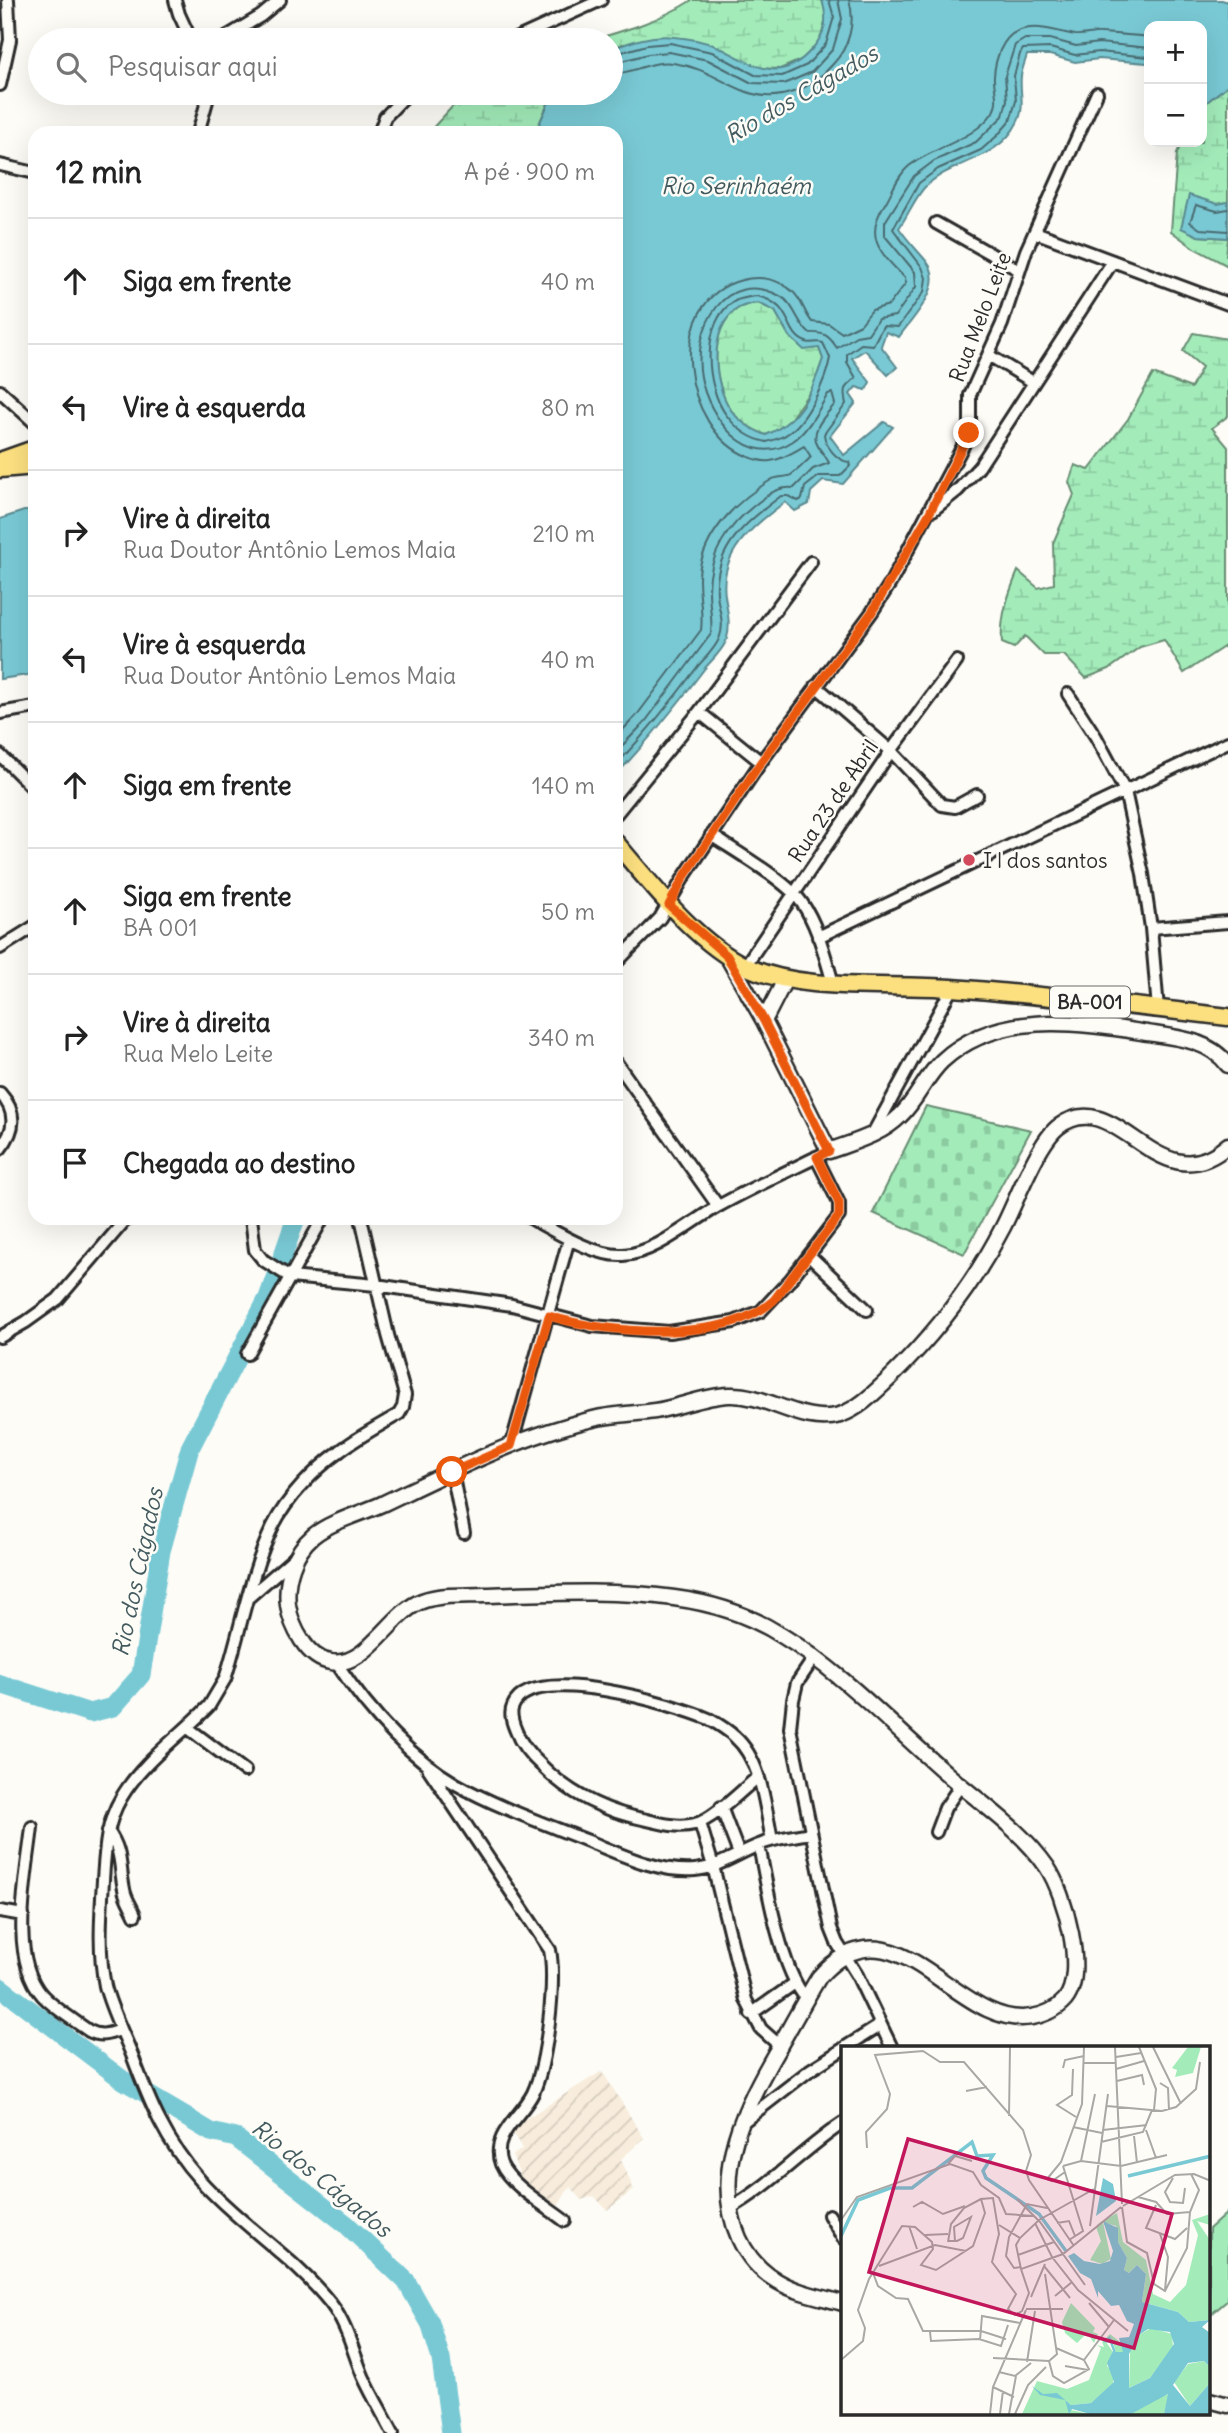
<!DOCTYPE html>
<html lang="pt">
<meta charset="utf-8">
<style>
:root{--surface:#fff;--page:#f2f2f2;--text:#222;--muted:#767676;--line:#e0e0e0}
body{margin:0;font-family:Delius,sans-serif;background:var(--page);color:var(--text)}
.controls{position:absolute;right:21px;top:21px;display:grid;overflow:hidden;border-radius:14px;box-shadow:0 7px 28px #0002}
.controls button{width:63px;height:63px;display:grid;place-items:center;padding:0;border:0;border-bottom:2px solid var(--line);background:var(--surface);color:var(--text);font:35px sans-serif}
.stop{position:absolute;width:21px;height:21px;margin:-16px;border:5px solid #ea580c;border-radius:50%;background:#fff}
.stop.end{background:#ea580c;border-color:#fff;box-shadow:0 2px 7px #0008}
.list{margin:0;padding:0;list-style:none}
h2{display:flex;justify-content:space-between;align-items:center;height:91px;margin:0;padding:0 28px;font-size:30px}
h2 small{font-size:23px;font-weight:400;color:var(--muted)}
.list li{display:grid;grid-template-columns:46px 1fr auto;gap:21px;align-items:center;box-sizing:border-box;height:126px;padding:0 28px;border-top:2px solid var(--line)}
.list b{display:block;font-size:26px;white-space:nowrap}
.list p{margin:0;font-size:23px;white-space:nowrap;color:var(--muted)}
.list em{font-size:23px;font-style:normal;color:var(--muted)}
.icon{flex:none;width:38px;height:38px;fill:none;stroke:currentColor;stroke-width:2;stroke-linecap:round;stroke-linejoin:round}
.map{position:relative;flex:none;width:1228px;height:2433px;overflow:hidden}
.search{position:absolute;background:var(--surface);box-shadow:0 7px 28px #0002;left:28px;top:28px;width:595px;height:77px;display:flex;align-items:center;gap:18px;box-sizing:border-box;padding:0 24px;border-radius:38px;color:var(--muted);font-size:26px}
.panel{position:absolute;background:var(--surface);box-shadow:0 7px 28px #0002;left:28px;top:126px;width:595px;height:1099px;border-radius:21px}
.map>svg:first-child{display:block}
.industrial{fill:url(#industrial-furrows)}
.wetland{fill:url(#wetland-marsh);stroke:#678c72;stroke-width:2}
.cemetery{fill:url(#cemetery-stones);stroke:#678c72;stroke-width:2}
.pitch{fill:#a3ecba;stroke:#678c72;stroke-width:2}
.water{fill:#79c9d4;stroke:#5a8a90;stroke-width:2;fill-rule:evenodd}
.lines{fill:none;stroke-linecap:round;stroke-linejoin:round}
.shore{stroke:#4a6a6f;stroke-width:2}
.river{stroke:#79c9d4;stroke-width:19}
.minor-casing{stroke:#2b2b2b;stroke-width:16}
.secondary-casing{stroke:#2b2b2b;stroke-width:19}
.primary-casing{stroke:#2b2b2b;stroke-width:21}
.minor{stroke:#fdfcf7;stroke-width:10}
.secondary{stroke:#fdfcf7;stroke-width:14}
.primary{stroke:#fce080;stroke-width:16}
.route{stroke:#ea580c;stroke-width:9}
.poi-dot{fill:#d1495b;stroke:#fdfcf7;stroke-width:2.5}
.labels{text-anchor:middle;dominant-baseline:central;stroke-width:5;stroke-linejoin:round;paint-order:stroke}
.shield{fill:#fdfcf7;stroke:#6a6a68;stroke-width:2}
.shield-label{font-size:19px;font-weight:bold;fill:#2b2b2b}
.street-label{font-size:21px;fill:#2b2b2b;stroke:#fdfcf7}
.poi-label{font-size:21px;fill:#2b2b2b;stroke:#fdfcf7;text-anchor:start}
.water-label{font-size:23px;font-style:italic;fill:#425a5e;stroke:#fdfcf7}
.inset-river{fill:none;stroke:#79c9d4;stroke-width:3.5}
.inset-road{fill:none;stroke:#a9a8a5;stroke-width:2}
.view{fill:#c2185b;fill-opacity:0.15;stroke:#c2185b;stroke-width:3.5}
.inset-edge{fill:none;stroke:#2b2b2b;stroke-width:3.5}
</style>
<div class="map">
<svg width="1228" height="2433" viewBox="0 0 1228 2433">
<defs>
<pattern id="industrial-furrows" width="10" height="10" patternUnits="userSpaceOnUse" patternTransform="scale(1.75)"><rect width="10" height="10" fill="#f8eddc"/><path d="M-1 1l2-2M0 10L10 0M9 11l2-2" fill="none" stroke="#d5cbbd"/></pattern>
<pattern id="wetland-marsh" width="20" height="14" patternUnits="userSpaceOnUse" patternTransform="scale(1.75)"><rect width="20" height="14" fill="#a3ecba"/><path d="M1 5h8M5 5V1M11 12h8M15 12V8" fill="none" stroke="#8ccba0"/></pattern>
<pattern id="cemetery-stones" width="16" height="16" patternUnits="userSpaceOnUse" patternTransform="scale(1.75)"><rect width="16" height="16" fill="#a3ecba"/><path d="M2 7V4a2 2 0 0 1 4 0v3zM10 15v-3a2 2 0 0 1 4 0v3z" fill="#8ccba0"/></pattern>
</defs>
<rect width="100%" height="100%" fill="#fdfcf7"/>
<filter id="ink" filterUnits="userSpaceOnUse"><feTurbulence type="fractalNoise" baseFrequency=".0143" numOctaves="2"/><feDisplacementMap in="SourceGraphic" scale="14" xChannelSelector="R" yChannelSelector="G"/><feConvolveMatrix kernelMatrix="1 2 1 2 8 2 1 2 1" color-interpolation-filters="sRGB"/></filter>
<g filter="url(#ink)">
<path class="industrial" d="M602,2071L644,2138L621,2159L634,2190L607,2210L594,2196L581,2200L570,2187L555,2210L521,2178L512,2156L522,2149L511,2128Z"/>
<path class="wetland" d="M692,0H822L827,16L820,40L803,59L780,69L757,68L714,46L623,44L611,49V40H592C627,30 661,20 692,0Z
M1228,85V202L1218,204L1198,236L1228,238L1226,256L1228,257V266L1194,248L1171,231L1177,153L1182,142H1202V106Z
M475,93H553L535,133H428L452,107Z
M758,303L775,311L789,336L819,348L823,359L813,387L784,428L766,435C753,430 740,423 731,410C713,384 708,330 737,309C742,305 751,304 758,303Z
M1193,333L1228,339V416L1212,428L1228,447V644L1184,673L1164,640L1140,647L1109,669L1086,678L1064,655H1044L1025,636L1014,648L1002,643C1000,617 1008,595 1018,571L1038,588L1054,584L1053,543L1074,495L1069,482L1075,465L1089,470L1128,419L1153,374L1191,388L1202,367L1183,351Z"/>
<path class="cemetery" d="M926,1106L1031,1130L964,1254L873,1213Z"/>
<path class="pitch" d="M1228,2212V2300L1209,2316V2229Z"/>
<path class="water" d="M822,0H1222L1228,2V85L1202,106V26H1149V65L1147,63L1099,59L1075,62L1050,55H1027C1025,62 1022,69 1021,76C1019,92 1026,107 1017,123C998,161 952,160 925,187C916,196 907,217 899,228C907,240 918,251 927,262C946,286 912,318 899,337L886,332L881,346L897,367L888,375L865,350L852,358L870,382L866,390L856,387L850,394L856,403L830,436L844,455L884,422L893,427L843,484L823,481L811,492L809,504L795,511L785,502C754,526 719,551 725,596C727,610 731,623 727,638C725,648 712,660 705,668C677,705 648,741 616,775V133H535L553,93H611V49C630,42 652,34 674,37C688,38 703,41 716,46C751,62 778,88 812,49C826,33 828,20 822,0ZM758,303L775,311L789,336L804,350L819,348L823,359C812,392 800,421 766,435C753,430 740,423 731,410C713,384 708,330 737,309C742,305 751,304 758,303Z
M1189,195L1218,204L1228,202V238L1198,236L1181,228Z
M24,511H35V674L0,679V519Z"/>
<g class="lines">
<path class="shore" d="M611,55L647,45L670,43L712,52L755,75L782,76L807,65L826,44L834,17L829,0
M611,64L648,54L669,52L708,60L752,83L784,84L812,72L833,49L842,19L838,0
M611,74C632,74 651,60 673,63C704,67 720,82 747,92C779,104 813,88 833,64C849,47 856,23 849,0
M1228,209L1217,211L1196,205L1190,222L1200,229L1228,231
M757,296C794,304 784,334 806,342C810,344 818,341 823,343L830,358C826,380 807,422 787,434C782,438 773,440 767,442C750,439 737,429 727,416C705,388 700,320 735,301C741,298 750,297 757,296Z
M616,737L637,715L701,630C704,609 696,588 700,566C708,529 739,499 771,480C777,476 786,478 791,475C798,470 806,462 811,457L804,446C794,452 781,460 770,461C762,462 756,460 749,457C682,432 662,300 742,280C760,275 778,279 792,291C802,299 804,313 812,322L829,324L842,333L861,324L872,310L889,305L906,283L905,278C879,252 863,236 886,202C893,190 898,175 909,166C934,147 976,139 993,112C1000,100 993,88 994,76C995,60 1002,37 1018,31C1037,23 1057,32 1075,35C1084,36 1093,32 1102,33C1117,34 1133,35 1149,37
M616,752L645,722L711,634C713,619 709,606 709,591C709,553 727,527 756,504C769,494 778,486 794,488L813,469L829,463C826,456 820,451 817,444C810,429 827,414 835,404L832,393L828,394C819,409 808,431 793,441C748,471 708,417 701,377C692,328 725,267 780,296C794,303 797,323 809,333C825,332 829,336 837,348L856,336L868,334L878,319L895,316L916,287L915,272L885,236V222L914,176L934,161L976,142L1003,116L1007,100L1005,76L1015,45L1025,39H1050L1076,46L1099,43L1149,48
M616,765C646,733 672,701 698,666C705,658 717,647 720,636C725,622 718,608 717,594C714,546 747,522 781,496H788L798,501L802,499L805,487L819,476H840L850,466L849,462C837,461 825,446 824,434L846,404C843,389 843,388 856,378L847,362V354L861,344L873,345L883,326L898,327L924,292L926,278L922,267L893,229L919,183L938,169L981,150L997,136L1010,121L1016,101L1014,76L1020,54L1023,49L1050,48L1075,55L1099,52L1149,57"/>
<path class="river" d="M0,1684L90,1713L113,1707L141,1675L161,1551L190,1448L268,1298L296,1218
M0,1987L123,2080L211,2132L236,2138L346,2224L406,2281L430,2323L441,2359L451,2433"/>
<defs>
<path id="minor" d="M175,0L179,14L191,40
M221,40L261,16L280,0
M513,40L601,0
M0,85L10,40L8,0
M198,133L207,101L206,93
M379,133L385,117L408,93
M0,165L35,173
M936,223L1019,270
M1035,232L1228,304
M990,356L1033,382
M0,391L35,423
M933,510L958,490L979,467L1113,261
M816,686L891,751L942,805L955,807L977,795
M1068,694L1096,737L1125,791L1143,874L1151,928L1158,1009
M699,712L761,762
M0,713L35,707
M0,755L35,790
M616,814L699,712L811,562
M711,835C735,851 787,881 802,903C818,926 825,957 833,983
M1151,928L1228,922
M818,937L1228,742
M0,948L35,926
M616,963L660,918L684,877L761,762L872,612L891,582L964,444L970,426V395L1002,324L1026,251L1097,93
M745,966L891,751L957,661
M616,1062L718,1206
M0,1093C17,1112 16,1130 0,1149
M872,1135L952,988
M251,1218L255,1250L263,1260L290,1277L376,1285L512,1305L592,1326L669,1332L734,1322L761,1311L790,1280L839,1216V1203L816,1157
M361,1218L388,1335L405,1395L403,1407L399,1414C379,1426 358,1437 340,1451C314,1470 287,1498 273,1526C250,1573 241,1629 225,1679L209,1706C180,1736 142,1762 121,1798C106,1823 105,1851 103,1880C101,1915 98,1951 105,1986C111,2010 123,2032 132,2055C150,2103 165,2141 200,2180C240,2225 293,2256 331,2304C347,2325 353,2352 363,2376C372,2396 383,2414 393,2433
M530,1218C555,1231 595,1257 623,1255C654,1254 691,1222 717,1207C751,1188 788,1171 823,1154
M809,1255L867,1310
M0,1337L26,1322L58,1299L127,1218
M247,1354L323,1218
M511,1446L569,1239
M452,1472L464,1533
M249,1597L294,1558
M814,1658L797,1683L793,1700L790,1728L831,1928L837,1943L857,1975L892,2048
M337,1664C367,1709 408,1756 456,1784C497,1807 543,1823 588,1841C620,1854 659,1873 695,1870C718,1868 738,1853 759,1845C775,1838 793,1836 811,1833
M188,1728L245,1771
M428,1768L550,1950C556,1982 547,2063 533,2093C522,2116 490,2135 501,2164C510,2185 547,2207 565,2221
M758,1777C743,1789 713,1820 695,1824C679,1828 663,1824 647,1820C606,1812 571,1796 541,1765C530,1755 521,1745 516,1731C513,1724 509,1714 513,1706C532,1661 676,1705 709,1719C718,1724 728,1730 735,1737C762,1761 765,1807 772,1840
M721,1807L739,1854
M700,1823L713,1866L746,2000L761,2029L780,2046
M32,1827C27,1875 8,1956 42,1995C55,2009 74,2020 89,2031C101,2037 109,2034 120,2030
M108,1831C123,1852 119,1866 124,1889C125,1898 132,1907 135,1915
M936,1832L945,1808L960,1786
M759,1845C766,1883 781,1971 806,1998
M0,1911L23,1915
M751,2014L795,1983
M844,2048L879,2026
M743,2122L810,2070L843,2049
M729,2209C772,2185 802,2150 843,2123
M829,2215L843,2238"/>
<path id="secondary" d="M727,956L764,1021L829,1151C853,1142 881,1135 900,1116C917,1100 925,1077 942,1061C995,1011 1075,1021 1141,1032C1171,1037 1208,1038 1228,1065
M764,1021L785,980
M843,2303C821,2297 797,2293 777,2281C760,2271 747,2256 739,2238C710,2172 746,2104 779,2047C792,2024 805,2000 819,1977C895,1890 958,2031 1032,2017C1044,2015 1057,2009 1065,2000C1087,1973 1065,1894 1047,1867C1021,1829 980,1803 946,1773C892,1726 842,1672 781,1635C748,1614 712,1603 674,1598C612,1589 547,1593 485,1595C464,1596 441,1594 422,1601C391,1612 367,1668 331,1662C307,1659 291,1626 288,1605C285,1580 294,1552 313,1536C332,1521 360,1514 382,1504C449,1472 520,1436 593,1419C613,1414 634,1414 655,1411C680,1407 704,1396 729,1395C767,1393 802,1426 840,1415C860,1408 875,1392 890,1378C936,1333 974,1284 1003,1227C1016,1202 1037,1144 1058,1127C1117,1081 1158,1207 1228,1145
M1209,2400L1228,2405"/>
<path id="primary" d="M0,461L34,449
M0,469L35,466
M616,843C651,884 697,944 747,967C806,993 887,983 952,988C1044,995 1136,1006 1228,1017"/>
</defs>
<use href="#minor" class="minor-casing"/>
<use href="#secondary" class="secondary-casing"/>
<use href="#primary" class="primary-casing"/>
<use href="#minor" class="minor"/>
<use href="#secondary" class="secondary"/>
<use href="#primary" class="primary"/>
</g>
</g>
<g class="lines" filter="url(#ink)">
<path class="route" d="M452,1472L511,1446L549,1316C608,1334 726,1344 774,1300L839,1216V1203L817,1157L829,1151L764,1021L727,956L669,905L684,877L761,762L872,612L929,514L969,433"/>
</g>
<circle class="poi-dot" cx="969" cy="860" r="7"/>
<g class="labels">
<rect class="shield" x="1050" y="986.5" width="80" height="31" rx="5"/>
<g class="shield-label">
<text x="1090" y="1002">BA-001</text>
</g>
<g class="street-label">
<text transform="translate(980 317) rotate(-69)">Rua Melo Leite</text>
<text transform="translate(833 801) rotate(-56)">Rua 23 de Abril</text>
</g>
<g class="poi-label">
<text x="983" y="860">I l dos santos</text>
</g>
<g class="water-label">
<text transform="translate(801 94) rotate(-30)">Rio dos Cágados</text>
<text x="736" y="185">Rio Serinhaém</text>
<text transform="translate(137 1572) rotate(-78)">Rio dos Cágados</text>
<text transform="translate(322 2178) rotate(39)">Rio dos Cágados</text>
</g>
</g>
<g transform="translate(841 2046)">
<rect width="369" height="369" fill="#fdfcf7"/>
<path d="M347,1H360L352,27L334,31L336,24L331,22ZM276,167L282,196L305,214L312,248L329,256L345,239L357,189L351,174L369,168V179L356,175L369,194V274L348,276L337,266L301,256L305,228L296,219L288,227L283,224L286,212L277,196L275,180L262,176L270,213L261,218L249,214L260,195L255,181L258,177ZM230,257L254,282L252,286L257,288L253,297L246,287L236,297L224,287L221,276ZM310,282L331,288L332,301L309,332L288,342L289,305L298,289ZM269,288L284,300L282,306H275L271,294L265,296L272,306L266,320L273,327L272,338L250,357L230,359L224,354L230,364L249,368H181L196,335L226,343L248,334L260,302L256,299L263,301L261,296ZM363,315L369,321V337L349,360L333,336L347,318ZM328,348L323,368H290L308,355Z" fill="#a3ecba"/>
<path d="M262,132L272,138L275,155L255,170ZM262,175L277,182V196L286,212L283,224L288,227L296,219L305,228L301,256L337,266L348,276L369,274L361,281L369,287V321L363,315L347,317L332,339L349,360L369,337V368H323L327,348L290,368H249L231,363L228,368L224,354L199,349L191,340L202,348L216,347L230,359L250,357L273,336L266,317L272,305L269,297L262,296L269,290L275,306H282L278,292L288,291L293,278L286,275L278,259L270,260L257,245V252L250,233L239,227L227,210L233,207L243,215L259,218L269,215L272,205ZM307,283L329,286L333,298L309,332L288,342V308L298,289Z" fill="#79c9d4" fill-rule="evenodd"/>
<path class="inset-river" d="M287,130L370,110M0,190L17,154L49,142H71L131,96L136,110L152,109L142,125L145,132L198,168L225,205"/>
<path class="inset-road" d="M274,1L281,158M298,1L315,43L313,64M312,1L340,58M275,11L300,7M243,17H275M222,22L224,14L243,10M232,23L231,49L216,59L235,71M275,23L303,15M276,35L301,29L303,39M319,37L327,42L328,64M125,45L146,41M266,60L321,65L335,61L355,43L359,16M168,70L169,1M232,81L261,87M262,84L306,79M305,84L315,112M293,90L296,117M260,96L302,86L311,64M26,102L25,86L46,63L49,48L34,9L82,5L99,16H123L182,84L190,109L185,125L188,134L233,200M240,115L254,48M107,118L114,110L131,115M222,120L240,115L280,120L326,109M222,120L242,185L228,194M332,132L324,146L329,156L342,157L344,142M206,133L220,116L241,58L243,1M206,133L211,135L224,126M297,151L315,156L326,168L349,166M176,153L199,176L244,239M315,159L305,182L334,193L346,182M282,160L334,129L353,128L370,135M72,161L81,156L102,168L124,160M281,161L286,196L306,207L313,238L324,245L346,202L349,166L358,144L350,128M0,174L16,151L109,118L132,126L140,139L158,152L165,168L193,170M194,177L211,211L237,244L287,285M216,177L228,175L234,190M158,179L179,192M68,180L76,203M249,180L267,48M319,188L327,211L324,244M84,189L107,188M107,195H116L122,192L130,171L113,181L114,195M107,196L110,178L123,162L140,153M177,209L213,196M38,220L94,199L125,205M203,220L229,252M180,221L173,222L165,210L168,191L186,158L206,162M180,223L175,199L179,192L198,174L253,143M32,227L37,240L55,252L67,253L82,285H140L165,293M204,228L216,308L208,315M214,250L231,236M190,251L204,218M248,257L268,281M185,263H222M89,286L90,295L138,293L160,300L167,279M139,294L141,270L179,277M152,312L208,315M0,314L22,295L24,282L17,264L28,233L61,180L74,181L91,196L92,203L80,219L95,224L132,200L144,167L140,153L152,152L158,188L151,216L175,248L167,263L174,269L181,265L188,247L180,223L222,208L280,161M243,314L273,274M208,315L212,330L223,337L248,323L243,314L215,302M186,316L194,265M224,320L247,324M158,326L174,330L190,317M152,341L173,351M149,368L152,341L185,264M159,368L162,345M168,368L175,330M174,368L187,339L205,321"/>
<path class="view" d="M67,93L331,168L293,302L28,226Z"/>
<rect width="369" height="369" class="inset-edge"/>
</g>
</svg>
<div class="controls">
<button>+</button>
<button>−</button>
</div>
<div class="stop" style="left:452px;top:1472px"></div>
<div class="stop end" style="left:969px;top:433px"></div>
<div class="search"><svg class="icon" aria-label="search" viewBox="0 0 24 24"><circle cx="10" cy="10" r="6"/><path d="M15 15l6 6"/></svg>Pesquisar aqui</div>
<section class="panel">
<h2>12 min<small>A pé · 900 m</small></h2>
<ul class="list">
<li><svg class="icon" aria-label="ahead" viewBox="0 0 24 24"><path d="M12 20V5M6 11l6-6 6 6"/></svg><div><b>Siga em frente</b></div><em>40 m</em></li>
<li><svg class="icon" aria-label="left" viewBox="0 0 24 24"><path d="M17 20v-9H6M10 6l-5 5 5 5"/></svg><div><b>Vire à esquerda</b></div><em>80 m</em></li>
<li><svg class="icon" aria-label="right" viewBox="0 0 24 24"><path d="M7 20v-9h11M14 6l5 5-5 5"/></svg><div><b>Vire à direita</b><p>Rua Doutor Antônio Lemos Maia</p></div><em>210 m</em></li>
<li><svg class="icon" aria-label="left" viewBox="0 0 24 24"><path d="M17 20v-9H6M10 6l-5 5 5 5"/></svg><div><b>Vire à esquerda</b><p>Rua Doutor Antônio Lemos Maia</p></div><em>40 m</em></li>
<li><svg class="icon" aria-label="ahead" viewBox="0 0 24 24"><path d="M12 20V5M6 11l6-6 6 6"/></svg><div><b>Siga em frente</b></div><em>140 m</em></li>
<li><svg class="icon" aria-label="ahead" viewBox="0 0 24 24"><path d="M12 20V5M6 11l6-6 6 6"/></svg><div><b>Siga em frente</b><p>BA 001</p></div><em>50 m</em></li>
<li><svg class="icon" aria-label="right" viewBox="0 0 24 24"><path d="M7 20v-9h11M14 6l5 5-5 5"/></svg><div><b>Vire à direita</b><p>Rua Melo Leite</p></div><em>340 m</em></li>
<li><svg class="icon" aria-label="arrive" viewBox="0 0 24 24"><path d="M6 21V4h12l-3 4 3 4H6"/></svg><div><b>Chegada ao destino</b></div></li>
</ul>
</section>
</div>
